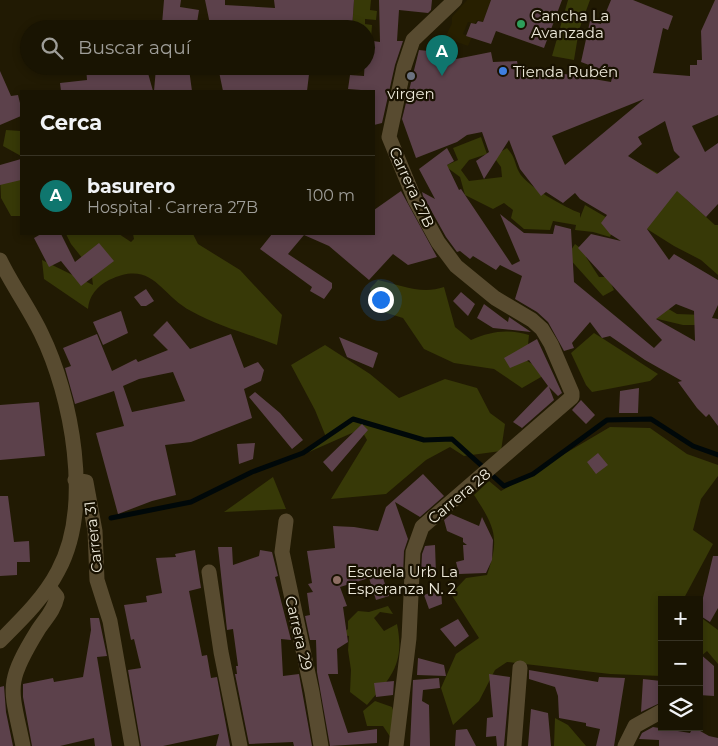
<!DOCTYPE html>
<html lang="es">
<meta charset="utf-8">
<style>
:root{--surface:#191402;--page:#221d0c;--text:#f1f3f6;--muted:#9f9e99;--line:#373324;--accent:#0f766e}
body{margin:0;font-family:Montserrat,sans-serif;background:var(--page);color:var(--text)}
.controls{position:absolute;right:15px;bottom:15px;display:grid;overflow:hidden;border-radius:0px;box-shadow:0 2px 8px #0003}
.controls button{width:45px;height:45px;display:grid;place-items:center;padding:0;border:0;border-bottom:1px solid var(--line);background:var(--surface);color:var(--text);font:25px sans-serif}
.you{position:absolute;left:380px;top:299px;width:18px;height:18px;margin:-12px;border:4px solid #fff;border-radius:50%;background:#1a73e8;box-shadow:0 0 0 8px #1a73e833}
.badge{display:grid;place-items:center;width:32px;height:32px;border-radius:50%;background:var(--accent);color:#fff;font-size:16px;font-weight:700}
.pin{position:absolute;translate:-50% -41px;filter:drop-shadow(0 1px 2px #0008)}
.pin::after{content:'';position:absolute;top:26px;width:18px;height:15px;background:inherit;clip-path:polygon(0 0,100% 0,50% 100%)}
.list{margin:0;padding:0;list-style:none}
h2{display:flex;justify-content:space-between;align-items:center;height:65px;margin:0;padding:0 20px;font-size:21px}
h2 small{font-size:16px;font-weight:400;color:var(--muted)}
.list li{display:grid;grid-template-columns:32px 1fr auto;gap:15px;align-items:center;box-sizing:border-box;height:80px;padding:0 20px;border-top:1px solid var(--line)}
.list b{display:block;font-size:19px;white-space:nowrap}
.list p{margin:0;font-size:16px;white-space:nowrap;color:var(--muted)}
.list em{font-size:16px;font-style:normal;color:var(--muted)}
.icon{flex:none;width:28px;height:28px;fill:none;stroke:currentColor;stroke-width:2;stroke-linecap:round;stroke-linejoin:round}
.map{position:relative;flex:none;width:718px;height:746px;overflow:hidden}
.search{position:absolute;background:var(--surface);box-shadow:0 2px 8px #0003;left:20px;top:20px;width:355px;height:55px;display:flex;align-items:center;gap:12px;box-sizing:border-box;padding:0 18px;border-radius:28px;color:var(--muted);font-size:19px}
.panel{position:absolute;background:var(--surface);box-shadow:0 2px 8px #0003;left:20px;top:90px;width:355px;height:145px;border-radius:0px}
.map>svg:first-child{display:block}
.built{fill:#271f00}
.green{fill:#373907}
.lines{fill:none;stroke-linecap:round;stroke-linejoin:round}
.stream{stroke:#000809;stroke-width:5}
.building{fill:#5c414b;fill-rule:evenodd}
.minor{stroke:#584b30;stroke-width:15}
.leisure-dot{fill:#2e9e5b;stroke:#181100;stroke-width:2}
.shop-dot{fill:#3f7fe0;stroke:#181100;stroke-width:2}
.worship-dot{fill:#6b7280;stroke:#181100;stroke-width:2}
.education-dot{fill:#8d6e63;stroke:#181100;stroke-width:2}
.labels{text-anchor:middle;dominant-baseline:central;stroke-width:4.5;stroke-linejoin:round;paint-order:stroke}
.poi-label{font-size:15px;fill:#ebe7d8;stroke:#181100;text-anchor:start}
.street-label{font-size:15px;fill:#ebe7d8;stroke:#181100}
</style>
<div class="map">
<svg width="718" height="746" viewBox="0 0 718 746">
<rect width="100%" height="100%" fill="#211a03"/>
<path class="built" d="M467,0H491L483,22L477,20L475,24L468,22L463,34L472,37L468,46L445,38L452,23V17Z"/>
<path class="green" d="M354,0H371L370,10L377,11L376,20L365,19V24L372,25L371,38L366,37V29H352Z
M568,0H590L579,30L574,60L552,56Z
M6,130L21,131V156L3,146Z
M481,137L487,154L469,160L461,170L469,181L502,177L501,167L493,156L507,148C516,158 514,162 519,172C526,186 566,208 580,213V218L585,205L616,223L610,237L593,232L575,230L576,225L553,221L550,230L524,229L511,218L513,210L504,203L493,209L465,195L460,177L445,166L458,160L453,148Z
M633,160L665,177L687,200L715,225H718V275L701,260L674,246L628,217Z
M0,175L21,178V216H11L1,198Z
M66,234H119L131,242L134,239L133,234H193L198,244L240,270L282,315L277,345C249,334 217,326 191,311C159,294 153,259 109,280C97,286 89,296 88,309L44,279L42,260L93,285L91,269L71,244Z
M575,244L587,253L586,257L599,277H608L614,290L603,296L567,256Z
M378,280C400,285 422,295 444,287L455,327L471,340C492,331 507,329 529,335L528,345L522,358L548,373L522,388L494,369L454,363L424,349L403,318L377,310L370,289Z
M662,305L677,314L704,315L701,325H683L645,316Z
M594,333L602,338L658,374L650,381L592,392L586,385L571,353Z
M325,345L370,374L399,398L445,379L477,388L490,413L505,424L501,451L464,456L450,447L426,460L386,494L331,499L367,440L361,429L309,452L326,437L315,410L291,365Z
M610,427L650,428L687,454L718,465V476L701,499L693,530L713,544L683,600H662V676L610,674L507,662L495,670L479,701L453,725L441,688L456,654L479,638L451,594L466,578L487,575C500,538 495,527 474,495L489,481L501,491Z
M273,477L286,509L224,512Z
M388,606L393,614L380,612L374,618L384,631L397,624C405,663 392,677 367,705L350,692L351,670L348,650L349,636L340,635L348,629V621L358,611L369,612Z
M699,616L718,630V664L707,651L699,658Z
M375,701L392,707L396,719L391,738L383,726H367L363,711Z
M555,718L568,725L586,746H554Z"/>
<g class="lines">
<path class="stream" d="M111,518L191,502L252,472L303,453L353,419L424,440L452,439L504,486L533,474L607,420L651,419L693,446L718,455"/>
</g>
<path class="building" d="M164,0H181L180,7L199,10L196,29H171V26L162,24Z
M205,0H225V5L275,8L274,0H354L352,29H211Z
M379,0H432L431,10L428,13L399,10L397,41H403L395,65L382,123L374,125V91L348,89L350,75L364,76L366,40L380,42Z
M491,0H562L544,48L496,31L491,44L466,36L471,23L476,24L478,21L483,22Z
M611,0H633L673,16L668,30L663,28L653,73L690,76V65H697V60H702L701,31L715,0H718V115L692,126L705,152L718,143V204L706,217L677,191L647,229L669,260L674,254L718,280V305L712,318L718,319V426L709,414L706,417L697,408L678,382L682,381L645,360L610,336L602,338L590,322L572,343L574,348L564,351L548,322L537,312L515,299L522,276L500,265L496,270L473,256L470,259L460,251L457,252L446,237L423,196L422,192L435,199L419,169L447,148L454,161L447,165L459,190L461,189L512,265L520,261L500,214L524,233L553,234L555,225L571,229L574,282L654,348L662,340L578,248L591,234L621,241L610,234L601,223L607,215L580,199L575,193L563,203L546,192L541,196L520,169L509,140L484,179L476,161L489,152L482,132L467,135L457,142L416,158L402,119L419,50L447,53L446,61L491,52L493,62L517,61L518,66L611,82L613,74L581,62L590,21L601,24ZM644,99L565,165L552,136ZM665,121L674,151L680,157L657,174L628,156L642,144L638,137ZM676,304L694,311L695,341L656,319Z
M86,66H146L153,91H61L60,83L87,80Z
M251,66H310L307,91H223L218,67L250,68Z
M156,68L189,69L192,91H154Z
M0,71L11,96L18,95L21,107V116L0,125Z
M21,159V180L0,185V165Z
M401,191L437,257L408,265L393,254L369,280L329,246L304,235L288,254L332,283V288L324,299L310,291L312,287L260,249L272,234H374V210Z
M41,234H61L75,262L99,243L114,261L81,286L61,261L49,267L34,238Z
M146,289L154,301L146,306H141L134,297Z
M461,292L475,304L468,316L453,301Z
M484,304L508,322L509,317L531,332L493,328L477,318Z
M121,311L128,333L103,345L93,322Z
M167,321L190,349L231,334L244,368L258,362L264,370L261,381L244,389L252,418L191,442L165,445L176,495L152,501L118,514L96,433L124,426L114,391L75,404L65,368L71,366L63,348L97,334L112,371L136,359L138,362L168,350L153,335ZM173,372L185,401L132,412L123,386L139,379Z
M339,337L378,353L373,368L347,357Z
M537,339L562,393L558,396L549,387L554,400L522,428L513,422L548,386L529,360L510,368L504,358Z
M639,388L638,413H619L620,391Z
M255,392L280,413L303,440L292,449L249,397Z
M581,400L595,415L586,424L572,410Z
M39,402L45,456L0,460V405Z
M362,424L368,430L332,472L323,462Z
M255,443L253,459L239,464L237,444Z
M598,453L608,465L596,474L587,462Z
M423,474L444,496L420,517L395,502L408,539L404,551L403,575H382L389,596L376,600L369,578L340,587L347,606L343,607L348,642L337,649L338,674H328L348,733L377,729V743L330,746L317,672L316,640H310L305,616L310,615L307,593L313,592L308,584L312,583L307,551L335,548L333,526L354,527L378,531L386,507Z
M0,496H8L14,542L29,541L30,562H17V575L0,576Z
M451,514L479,526L482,517L493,540L492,560L486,573L459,574L456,562L464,560L463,545H467L463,542V538L447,531L444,520Z
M435,545L436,574L421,575L422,554L425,546Z
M218,547H232L233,565L259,556L260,550L272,552L278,576L275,577L291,640L281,639L283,676L299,674L312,746H294L293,742L249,744L235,674H237L236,666H238L233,629L227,630Z
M195,550L201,588L189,591L202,656L207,655L211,678L217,677L230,746H216L219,734L163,746H141L128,670L141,668L134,639L131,640L124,605L147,602L146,596L162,593L156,558L176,557L175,554Z
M713,556H718V608L710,622L699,615V601L702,602Z
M441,589L442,604L429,609L424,595Z
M90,618H99L107,656L97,657L112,746H95L94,738L60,746H32L23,697V684L53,678L54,682L83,677L91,630Z
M458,619L469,636L455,647L440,629Z
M699,653L714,666V696L699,695Z
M418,658L444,665L446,676L417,675Z
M529,670L598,682L599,677L625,678L614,746H596L600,729L586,726V723L559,718L558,696L555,687L529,679Z
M489,674L510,677L504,746H497L496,736L486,737L487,718L493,717Z
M439,678L440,688L423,690L422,701L429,705L430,746H410L413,680Z
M643,679L661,681L662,702L641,712Z
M394,681L393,695L376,697L374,683Z
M4,686L6,712L13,746H0V687Z
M531,709L548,713L551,746H528Z
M653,727L690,733L693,727L709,736L718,738V746H659V740L639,739L642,733Z
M467,729L476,746H455L456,730Z"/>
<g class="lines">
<path class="minor" d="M0,260C12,285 29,308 41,333C72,396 93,507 58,571C44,598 21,620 0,641
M75,480L86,482L95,531L97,580L110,621L132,746
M286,521L282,552L312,692L321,746
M209,572L221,652L240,746
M23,746C11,687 4,685 38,630C45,619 54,611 57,597L49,587
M396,746L409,638L413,552L422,527L572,397V393L551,344L542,329L532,320L495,298L456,266L438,242L415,200L389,137L404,67L413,40L455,0
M514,746L520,668
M625,746L635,726L662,711"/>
</g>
<circle class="leisure-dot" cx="521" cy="24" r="5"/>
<circle class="shop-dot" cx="503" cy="71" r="5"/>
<circle class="worship-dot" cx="411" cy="76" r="5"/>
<circle class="education-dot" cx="337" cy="580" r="5"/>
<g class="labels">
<g class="poi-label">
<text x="531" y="15">Cancha La<tspan x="531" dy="17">Avanzada</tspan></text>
<text x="513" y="71">Tienda Rubén</text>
<text x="411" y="93" text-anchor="middle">virgen</text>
<text x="347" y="571">Escuela Urb La<tspan x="347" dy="17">Esperanza N. 2</tspan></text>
</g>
<g class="street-label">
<text transform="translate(412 187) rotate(65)">Carrera 27B</text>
<text transform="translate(459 496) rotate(-40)">Carrera 28</text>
<text transform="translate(93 537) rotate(-96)">Carrera 31</text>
<text transform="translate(299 633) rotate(77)">Carrera 29</text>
</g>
</g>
</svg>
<div class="controls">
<button>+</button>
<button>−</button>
<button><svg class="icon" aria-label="layers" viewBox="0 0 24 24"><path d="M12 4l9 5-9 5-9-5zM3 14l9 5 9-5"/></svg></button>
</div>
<div class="you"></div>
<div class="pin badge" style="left:442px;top:76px">A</div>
<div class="search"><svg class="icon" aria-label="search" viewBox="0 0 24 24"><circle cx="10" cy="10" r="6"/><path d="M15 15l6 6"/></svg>Buscar aquí</div>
<section class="panel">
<h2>Cerca<small></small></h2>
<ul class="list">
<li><span class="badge">A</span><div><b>basurero</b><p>Hospital · Carrera 27B</p></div><em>100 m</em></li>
</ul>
</section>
</div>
